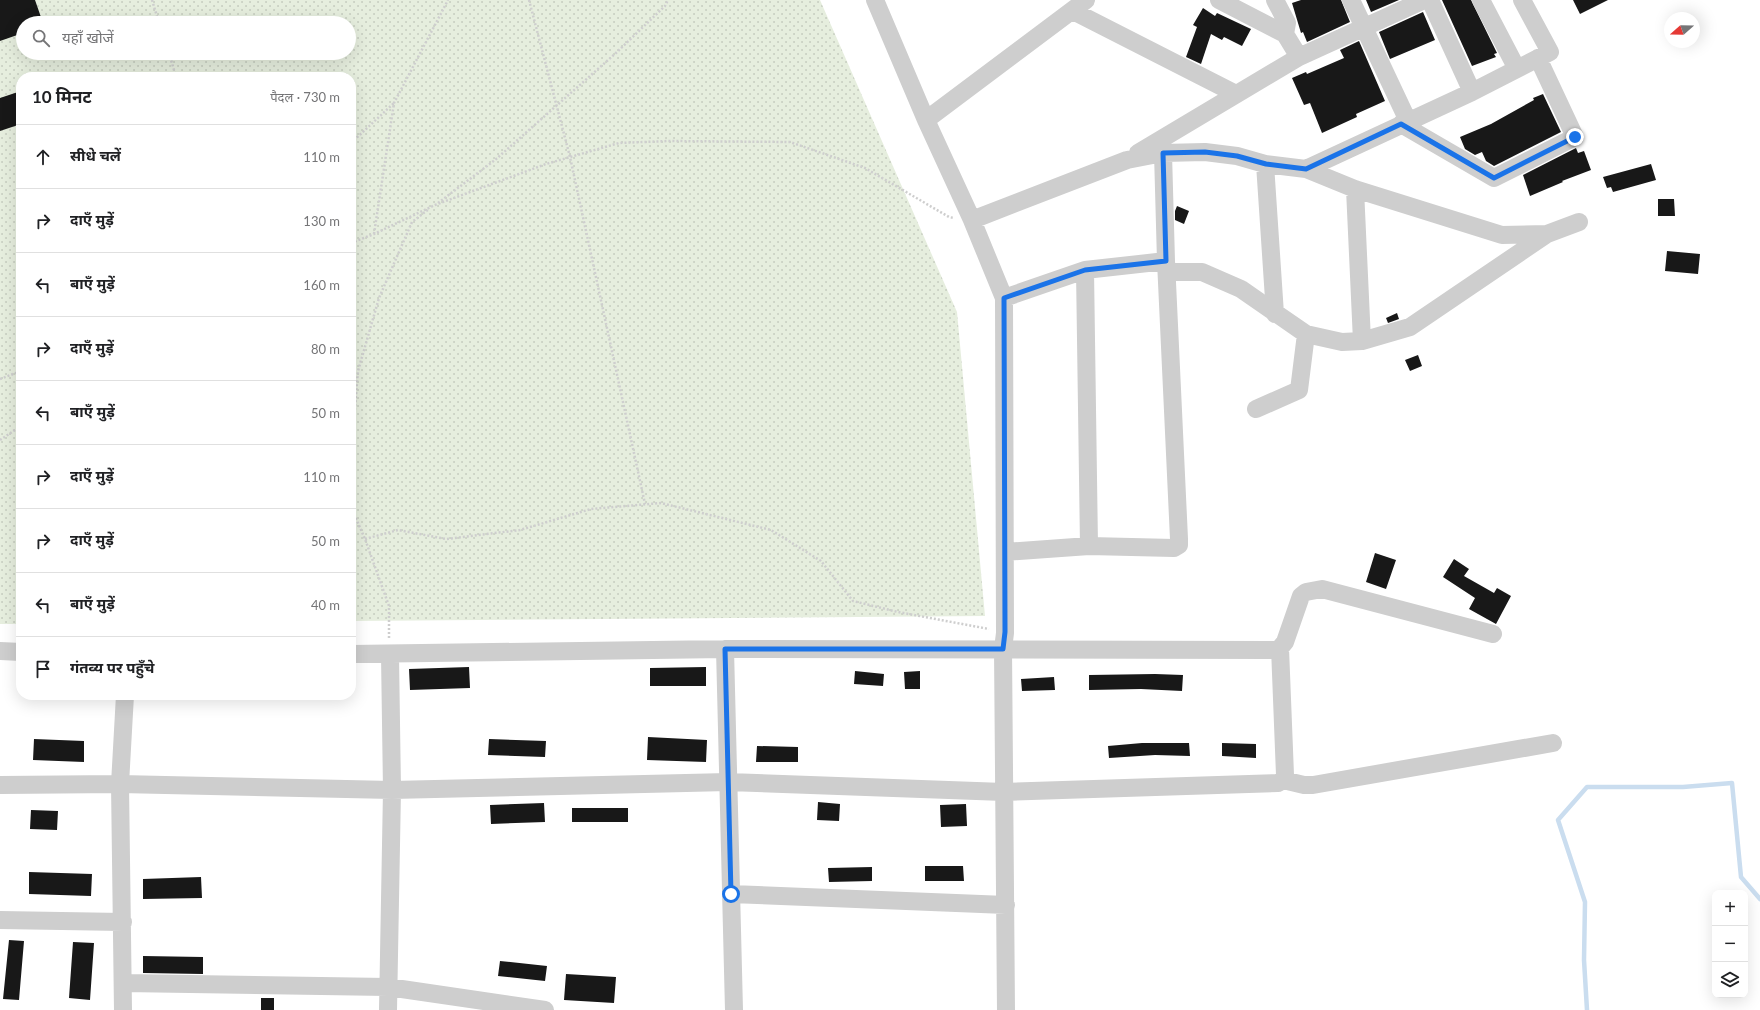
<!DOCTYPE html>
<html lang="hi">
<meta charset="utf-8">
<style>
:root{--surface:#fff;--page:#f6f6f6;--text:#202124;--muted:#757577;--line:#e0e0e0}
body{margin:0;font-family:Lato,"Noto Sans Devanagari",sans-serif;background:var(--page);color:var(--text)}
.controls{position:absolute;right:12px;bottom:12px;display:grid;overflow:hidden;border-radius:8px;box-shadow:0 4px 16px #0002}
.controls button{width:36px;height:36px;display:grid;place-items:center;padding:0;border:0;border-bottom:1px solid var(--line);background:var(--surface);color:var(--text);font:20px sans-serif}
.compass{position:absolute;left:1664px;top:12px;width:36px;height:36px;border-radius:50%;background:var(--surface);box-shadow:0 4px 16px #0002;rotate:250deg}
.stop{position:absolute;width:12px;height:12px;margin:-9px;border:3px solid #1a73e8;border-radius:50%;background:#fff}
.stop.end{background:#1a73e8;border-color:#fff;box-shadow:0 1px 4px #0008}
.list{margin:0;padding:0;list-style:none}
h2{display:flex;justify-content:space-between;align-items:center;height:52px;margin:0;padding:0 16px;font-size:17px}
h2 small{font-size:13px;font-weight:400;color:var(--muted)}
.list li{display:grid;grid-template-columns:26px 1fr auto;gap:12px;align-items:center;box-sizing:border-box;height:64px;padding:0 16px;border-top:1px solid var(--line)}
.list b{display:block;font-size:15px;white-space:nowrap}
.list em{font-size:13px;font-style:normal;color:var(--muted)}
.icon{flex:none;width:22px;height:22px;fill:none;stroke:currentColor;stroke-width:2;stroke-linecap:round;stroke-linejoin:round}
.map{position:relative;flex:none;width:1760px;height:1010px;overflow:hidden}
.search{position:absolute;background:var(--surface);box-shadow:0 4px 16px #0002;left:16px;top:16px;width:340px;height:44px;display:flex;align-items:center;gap:10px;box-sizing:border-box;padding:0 14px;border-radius:22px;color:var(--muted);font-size:15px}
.panel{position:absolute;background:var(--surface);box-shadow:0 4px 16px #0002;left:16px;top:72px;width:340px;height:628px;border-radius:16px}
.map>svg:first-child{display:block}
.grass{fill:url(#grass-dots);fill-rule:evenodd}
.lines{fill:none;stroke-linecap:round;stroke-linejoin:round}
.stream{stroke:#caddef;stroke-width:4.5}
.building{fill:#181818}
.path{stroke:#cecece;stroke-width:2.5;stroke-dasharray:2 2;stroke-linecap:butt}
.minor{stroke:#cecece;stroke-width:18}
.route{stroke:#1a73e8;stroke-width:5}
</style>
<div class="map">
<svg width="1760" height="1010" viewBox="0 0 1760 1010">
<defs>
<pattern id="grass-dots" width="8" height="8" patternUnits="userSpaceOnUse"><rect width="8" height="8" fill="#e6eede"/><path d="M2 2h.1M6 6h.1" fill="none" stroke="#c6cdbf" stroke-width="1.8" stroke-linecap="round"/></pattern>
</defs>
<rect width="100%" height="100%" fill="#fff"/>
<path class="grass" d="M0,0H820L957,312L985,616L351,621V77H21V624H0ZM23,23H349V53H23Z"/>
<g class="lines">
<path class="stream" d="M1587,1010L1584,960L1585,902L1558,820L1587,787H1683L1732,783L1741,877L1760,899"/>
</g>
<path class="building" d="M0,0H35L43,23H23V33L0,41Z
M1301,0H1341L1350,22L1307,42L1303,32L1301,33L1292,3Z
M1366,0H1399L1371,12Z
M1442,0H1471L1497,53L1494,54L1496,57L1472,66Z
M1573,0H1608L1580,14Z
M1203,8L1215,16L1217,13L1251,29L1242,46L1224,37L1222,40L1211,34L1201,64L1186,57L1197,27L1193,25Z
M1423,12L1435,40L1390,59L1379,32Z
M1359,41L1385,101L1356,114L1357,117L1322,133L1310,103L1304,105L1292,78L1306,72L1307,74L1344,58L1340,50Z
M21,91V124L0,131V98Z
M1543,94L1561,132L1494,166L1486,161L1482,152L1475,155L1465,149L1460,137L1491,124L1534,100L1533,98Z
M1576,148L1578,153L1584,151L1591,170L1562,181L1563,182L1530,196L1523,175Z
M1651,164L1656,180L1613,192L1611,187L1607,188L1603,177Z
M1658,199H1674L1675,216H1658Z
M1177,206L1189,211L1184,224L1175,220V211Z
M1667,251L1700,254L1698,274L1665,271Z
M1397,313L1399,319L1388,323L1386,318Z
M1418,355L1422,366L1410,371L1405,360Z
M1375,553L1396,560L1386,589L1366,582Z
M1454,559L1469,569L1464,576L1494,593L1497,588L1511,596L1496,624L1469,609L1475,598L1443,577Z
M469,667L470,688L410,690L409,669Z
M706,667V686H650V668Z
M855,671L884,674L883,686L854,684Z
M920,671V689H905L904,672Z
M1155,674L1183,675L1182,691L1141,689L1089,690V675Z
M1054,677L1055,690L1022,691L1021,679Z
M648,737L707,740L706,762L647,760Z
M34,739L84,741V762L33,760Z
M489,739L546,741L545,757L488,755Z
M1142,743H1189L1190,756L1155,755L1109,758L1108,746Z
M1222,743L1256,744V758L1222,756Z
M757,746L798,747V762H756Z
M818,802L840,804L839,821L817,820Z
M544,803L545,822L491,824L490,805Z
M966,804L967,826L941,827L940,805Z
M572,808H628V822H572Z
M31,810L58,811L57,830L30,829Z
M925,866H963L964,881H925Z
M872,867V881L829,882L828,868Z
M29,872L92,874L91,896L29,894Z
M201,877L202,898L143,899V879Z
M9,940L24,941L19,1000L3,999Z
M73,942L94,943L90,1000L69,998Z
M143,956L203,957V974L143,973Z
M500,961L547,966L545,981L498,976Z
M566,974L616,977L614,1003L564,1000Z
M261,998H274V1010H261Z"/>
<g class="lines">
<path class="path" d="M152,0L159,23
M529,0L570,157L645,504
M169,53L176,77
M351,143L394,103
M438,203L495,160L616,53L665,6L668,0
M374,234L394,103L448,0
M351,243L374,234L435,205L546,164L619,143L668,141L790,142L865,168L949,217L954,218
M0,379L21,371
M0,440L21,426
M351,458L358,371L379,298L412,222L429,209
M351,507L365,539L389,606V638
M365,539L398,530L446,539L520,530L591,509L661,503L771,530L821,561L853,601L898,612L989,629"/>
<path class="minor" d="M875,0L926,120L972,220L1004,298L1005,633L1003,649L1006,1010
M1219,0L1285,34L1299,57
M1275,0L1287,23L1285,34
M1351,0L1408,121
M1430,0L1472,92
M1481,0L1517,69
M1073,11L1236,94
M926,120L1086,0
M1401,124L1494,178L1575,137L1538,58
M1138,153L1299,57L1424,0
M1265,164L1275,314
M1306,169L1472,92L1550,52L1522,0
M1355,189L1362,341
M972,220L1127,160L1163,153L1205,152L1237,156L1265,164L1306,169L1355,189L1502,235L1547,234L1579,222
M1085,270L1089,546L1174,548L1179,545V539L1166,261L1163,153
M1167,272H1202L1241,289L1306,334L1342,342L1362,341L1410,327L1547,234
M1004,298L1085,270L1166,261
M1256,409L1299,390L1306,334
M1005,552L1089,546
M725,649L734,1010
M0,651L21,652
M351,654L725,649L1274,650L1280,648L1285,642L1301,596L1306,592L1322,589L1493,634
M1283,780L1304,785H1313L1553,743
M0,785L120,784L392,790L728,782L1004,792L1278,783L1283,780L1285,775L1280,648
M731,894L1006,905
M0,920L123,922
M124,983L388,987L545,1010
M123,1010L120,784L125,695
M388,1010L392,790L390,655"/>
</g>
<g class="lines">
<path class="route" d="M731,894L725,649H1003L1005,632L1004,298L1085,270L1166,261L1163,153L1205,152L1237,156L1266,164L1306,169L1401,124L1494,178L1575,137"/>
</g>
</svg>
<div class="controls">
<button>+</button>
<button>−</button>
<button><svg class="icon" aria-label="layers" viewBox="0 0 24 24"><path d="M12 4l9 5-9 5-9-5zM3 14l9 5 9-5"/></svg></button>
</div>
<svg class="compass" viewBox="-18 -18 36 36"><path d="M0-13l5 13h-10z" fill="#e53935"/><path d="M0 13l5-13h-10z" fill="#757577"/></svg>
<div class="stop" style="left:731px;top:894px"></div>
<div class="stop end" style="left:1575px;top:137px"></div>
<div class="search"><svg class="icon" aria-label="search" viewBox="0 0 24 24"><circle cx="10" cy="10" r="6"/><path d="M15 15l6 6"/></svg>यहाँ खोजें</div>
<section class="panel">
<h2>10 मिनट<small>पैदल · 730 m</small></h2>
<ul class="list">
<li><svg class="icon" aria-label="ahead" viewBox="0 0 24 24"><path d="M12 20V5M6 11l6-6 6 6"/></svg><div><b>सीधे चलें</b></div><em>110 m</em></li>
<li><svg class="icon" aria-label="right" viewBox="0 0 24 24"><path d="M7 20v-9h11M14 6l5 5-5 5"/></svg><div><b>दाएँ मुड़ें</b></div><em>130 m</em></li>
<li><svg class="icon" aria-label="left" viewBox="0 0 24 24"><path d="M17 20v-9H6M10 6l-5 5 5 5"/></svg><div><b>बाएँ मुड़ें</b></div><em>160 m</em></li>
<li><svg class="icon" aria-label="right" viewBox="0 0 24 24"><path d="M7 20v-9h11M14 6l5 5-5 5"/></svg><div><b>दाएँ मुड़ें</b></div><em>80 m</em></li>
<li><svg class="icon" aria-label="left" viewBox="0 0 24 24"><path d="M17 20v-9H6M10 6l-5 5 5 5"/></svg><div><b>बाएँ मुड़ें</b></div><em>50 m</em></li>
<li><svg class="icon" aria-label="right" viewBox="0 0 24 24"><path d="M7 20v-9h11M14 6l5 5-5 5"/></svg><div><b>दाएँ मुड़ें</b></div><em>110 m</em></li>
<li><svg class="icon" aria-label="right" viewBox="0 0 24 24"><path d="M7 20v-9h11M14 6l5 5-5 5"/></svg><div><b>दाएँ मुड़ें</b></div><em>50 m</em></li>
<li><svg class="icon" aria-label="left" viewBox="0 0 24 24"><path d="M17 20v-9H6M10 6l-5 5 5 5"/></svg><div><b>बाएँ मुड़ें</b></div><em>40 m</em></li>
<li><svg class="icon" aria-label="arrive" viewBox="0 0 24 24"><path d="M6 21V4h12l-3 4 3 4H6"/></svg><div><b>गंतव्य पर पहुँचे</b></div></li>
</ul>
</section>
</div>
